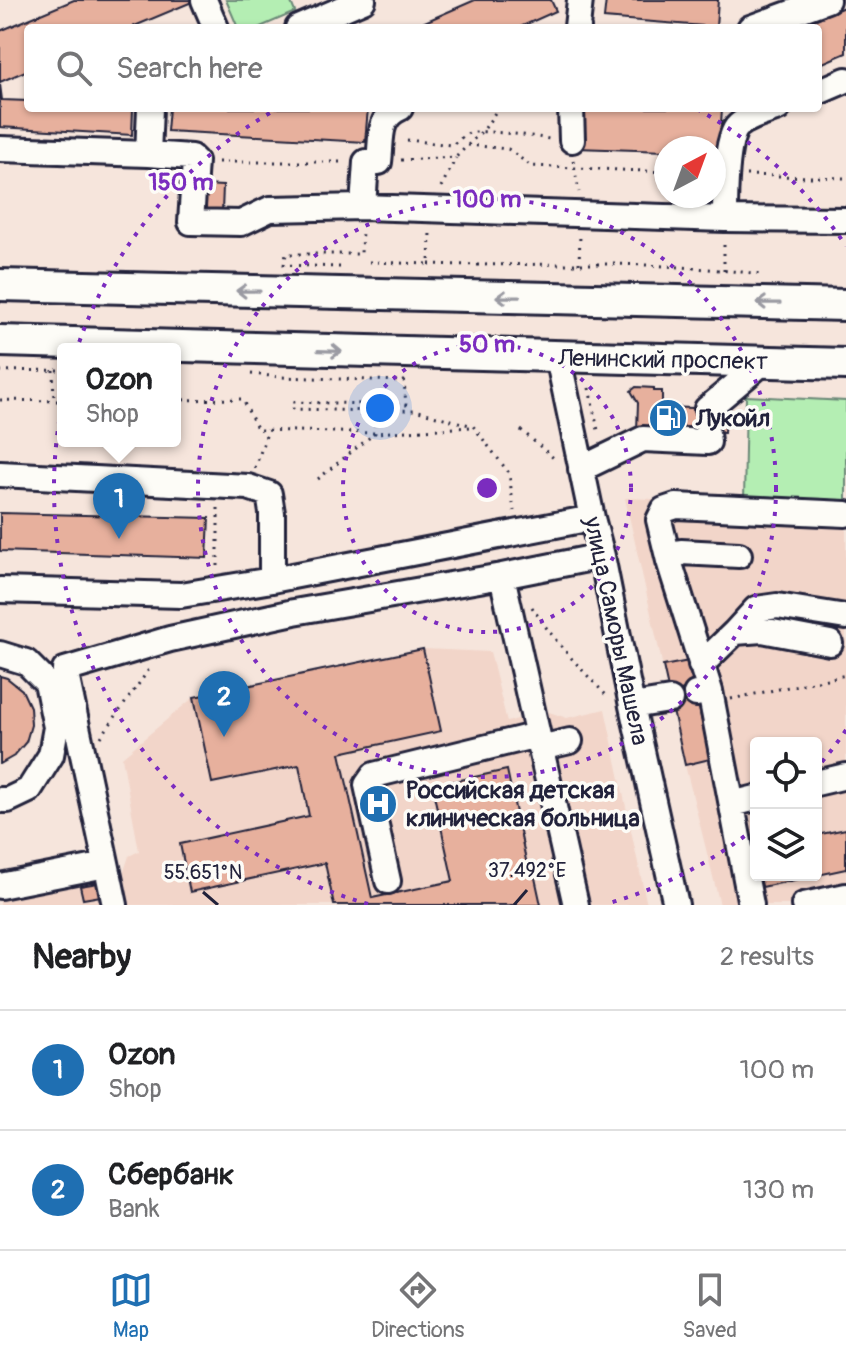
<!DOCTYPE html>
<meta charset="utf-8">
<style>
:root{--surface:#fff;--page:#f6f6f6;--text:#202124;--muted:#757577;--line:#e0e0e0;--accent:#1f6fb2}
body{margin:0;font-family:Pangolin,sans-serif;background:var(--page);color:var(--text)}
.controls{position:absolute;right:24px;bottom:24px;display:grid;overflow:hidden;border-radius:8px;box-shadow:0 2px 6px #0004}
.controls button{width:72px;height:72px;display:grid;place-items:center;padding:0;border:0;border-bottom:2px solid var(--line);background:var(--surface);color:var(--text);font:40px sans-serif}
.compass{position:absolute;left:654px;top:136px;width:72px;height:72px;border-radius:50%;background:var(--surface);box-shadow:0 2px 6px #0004;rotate:41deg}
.you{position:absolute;left:380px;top:408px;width:28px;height:28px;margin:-20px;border:6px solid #fff;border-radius:50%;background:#1a73e8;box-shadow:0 0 0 12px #1a73e833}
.badge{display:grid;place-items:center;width:52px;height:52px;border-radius:50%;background:var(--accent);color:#fff;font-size:26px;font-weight:700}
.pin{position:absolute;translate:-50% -66px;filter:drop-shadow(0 2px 4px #0008)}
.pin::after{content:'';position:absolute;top:42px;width:28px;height:24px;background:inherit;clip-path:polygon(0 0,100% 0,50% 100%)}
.popup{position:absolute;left:57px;top:343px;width:124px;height:104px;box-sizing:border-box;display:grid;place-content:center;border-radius:8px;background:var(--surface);filter:drop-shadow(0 2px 6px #0005);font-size:26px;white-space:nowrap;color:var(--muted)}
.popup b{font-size:30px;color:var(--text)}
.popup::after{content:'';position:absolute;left:50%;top:100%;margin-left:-16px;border:16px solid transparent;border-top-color:var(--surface)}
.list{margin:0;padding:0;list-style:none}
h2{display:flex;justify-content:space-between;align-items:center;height:104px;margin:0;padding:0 32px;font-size:34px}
h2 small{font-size:26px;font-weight:400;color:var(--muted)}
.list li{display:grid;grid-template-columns:52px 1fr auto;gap:24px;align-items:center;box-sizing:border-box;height:120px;padding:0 32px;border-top:2px solid var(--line)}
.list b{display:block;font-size:30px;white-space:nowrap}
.list p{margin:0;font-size:26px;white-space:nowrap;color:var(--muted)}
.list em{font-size:26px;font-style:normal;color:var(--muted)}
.icon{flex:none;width:44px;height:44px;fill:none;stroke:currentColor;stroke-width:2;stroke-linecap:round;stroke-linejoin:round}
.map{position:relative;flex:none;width:846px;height:905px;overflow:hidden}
.search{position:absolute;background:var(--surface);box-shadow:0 2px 6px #0004;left:24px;right:24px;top:24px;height:88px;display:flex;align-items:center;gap:20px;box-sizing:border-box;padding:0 28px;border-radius:8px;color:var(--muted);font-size:30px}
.sheet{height:344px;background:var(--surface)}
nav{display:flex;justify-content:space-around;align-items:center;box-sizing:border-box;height:112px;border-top:2px solid var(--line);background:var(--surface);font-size:22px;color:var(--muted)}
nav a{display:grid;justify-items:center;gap:4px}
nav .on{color:var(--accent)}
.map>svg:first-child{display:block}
.built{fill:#f2d5c9;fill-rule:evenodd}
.green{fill:#b4eeb3;stroke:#6b8877;stroke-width:2}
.building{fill:#e7b09d;stroke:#22223b;stroke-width:2}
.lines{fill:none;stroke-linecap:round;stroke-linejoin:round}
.minor-casing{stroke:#22223b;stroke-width:30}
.major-casing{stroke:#22223b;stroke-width:36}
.path{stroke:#22223b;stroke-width:3;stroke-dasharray:2 6;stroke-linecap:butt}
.minor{stroke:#fdfcf7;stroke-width:24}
.major{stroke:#fdfcf7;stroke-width:30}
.oneway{stroke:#9a9aa2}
.ticks{fill:none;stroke:#22223b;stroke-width:3}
.ring{fill:none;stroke:#7b2cbf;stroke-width:4;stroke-dasharray:4 8}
.labels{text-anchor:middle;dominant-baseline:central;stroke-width:7;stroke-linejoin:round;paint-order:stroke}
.street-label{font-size:24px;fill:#22223b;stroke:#fdfcf7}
.poi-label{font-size:24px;font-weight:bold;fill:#22223b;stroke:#fdfcf7;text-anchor:start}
.ticks-label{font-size:20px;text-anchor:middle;fill:#22223b;stroke:#fdfcf7;stroke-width:7;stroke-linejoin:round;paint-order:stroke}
.centre{fill:#7b2cbf;stroke:#fdfcf7;stroke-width:4}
.ring-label{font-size:24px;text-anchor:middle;font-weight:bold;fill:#7b2cbf;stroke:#fdfcf7;stroke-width:7;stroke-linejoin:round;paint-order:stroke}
</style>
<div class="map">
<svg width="846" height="905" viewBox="0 0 846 905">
<rect width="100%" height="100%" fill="#f6e5dc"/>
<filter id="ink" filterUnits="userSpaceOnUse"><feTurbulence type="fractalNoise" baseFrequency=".0125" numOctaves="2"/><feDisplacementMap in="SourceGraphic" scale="16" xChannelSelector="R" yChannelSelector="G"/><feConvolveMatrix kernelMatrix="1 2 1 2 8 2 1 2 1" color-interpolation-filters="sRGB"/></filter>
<g filter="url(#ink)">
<path class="built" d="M625,498L846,506V905H720L685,765ZM756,743H816V875H756Z
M423,649L490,652L507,722L546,711L567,718L605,709L647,905H0V900L122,877L129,856L139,851L122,757L194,697Z"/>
<path class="green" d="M226,0H290L295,12L258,28H238Z
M746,396L846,401V506L744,502Z"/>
<path class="building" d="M74,0H191L192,2L130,28H28V70L0,82V31Z
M475,0H551L556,11L518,28H411Z
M606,0H718L716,27L604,18Z
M846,6V53L818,65V28H796Z
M0,84L2,100L28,101V108H133L132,135L0,127Z
M169,108H368L365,142L167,131Z
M578,108H718L716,109H722L719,153H714V148H666V151L576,148Z
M203,185L223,186L222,212L202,211Z
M636,387L654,388V391H662V407L725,409L724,433L637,430L638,403L631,391Z
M0,513L209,518L207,558L0,551Z
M423,649L441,731L340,753L372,898L453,881L432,786L507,770L527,865L532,864L541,905H334L325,863L190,892L180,844L309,816L299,765L212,783L194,697Z
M689,661L710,759L685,765L663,666Z
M0,676L7,678L22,690L30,707L31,725L26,742L14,756L0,764Z
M846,829V869L762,887L760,875H816V835Z
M98,883L101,896L83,899L80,886Z"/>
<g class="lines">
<defs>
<path id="minor" d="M204,0L216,28
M298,28L363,0
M578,28L577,27L580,0
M750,28L827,0
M818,92L846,80
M571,108L572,140
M0,149L148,154L191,157L195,161L191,222L241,223L270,209L363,207L725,219L846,220
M148,154L150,108
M363,207L366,162H379C382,139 377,118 400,108
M725,219C725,200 725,137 738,126C747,117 766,113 778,108
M558,357L592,518L602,556L632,706L676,905
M707,409L763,362
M581,469L643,439L708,442L707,433
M0,474L248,487L269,494L272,513V580L592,518
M669,561L659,520L664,510L676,506L846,514
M502,576L576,905
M0,590L181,595L272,580
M735,632L756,609L777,606L846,617
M0,654L26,662L47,683L56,727L51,755L29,790L8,800H0
M701,665L735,632L762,630L830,643
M710,691L669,561L681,552L739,555
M696,694L710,691L751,905
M632,706L670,700
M540,748L570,741
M816,783L846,776
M732,804L756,798
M388,881L367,785L374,775L537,735
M0,886L106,865
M115,905L65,670L170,639L294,612L502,576L602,556
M804,905L846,896"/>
<path id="major" d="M0,285L846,305
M0,341L846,364"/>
</defs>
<use href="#minor" class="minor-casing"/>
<use href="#major" class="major-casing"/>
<path class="path" d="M407,140L452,145C457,142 463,135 469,133C482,129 534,136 549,139
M468,145L485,128L498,108
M401,160L456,157L468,145L508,149L531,166L666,172
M573,160L579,192
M218,162H346
M746,175L846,178
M441,187L456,158
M369,262L429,264L430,232
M429,264C479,266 528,264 578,264C640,263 701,268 763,274
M579,264L580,235
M340,267L284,265L286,254H361L362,229
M724,271V239
M53,370L54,401
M0,371L63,370
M251,374L280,377L404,381L406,405L293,402V409L375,411L415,410L473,426L509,473L514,511
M589,388L599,435
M0,400L63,401
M175,400L242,399L258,430L375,433L470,427
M521,430L557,461
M255,468L268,430
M318,479L375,433V411
M218,508V569
M532,607C553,640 580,668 607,696
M731,699L846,675
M101,737L150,668"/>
<use href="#minor" class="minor"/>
<use href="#major" class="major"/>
</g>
<defs><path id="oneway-shaft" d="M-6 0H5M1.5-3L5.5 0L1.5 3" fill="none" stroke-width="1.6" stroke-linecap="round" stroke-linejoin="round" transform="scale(2)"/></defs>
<g class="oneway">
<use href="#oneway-shaft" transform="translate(248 291) rotate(-179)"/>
<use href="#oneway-shaft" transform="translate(508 297) rotate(-179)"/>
<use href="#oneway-shaft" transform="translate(768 303) rotate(-179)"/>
<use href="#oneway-shaft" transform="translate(330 351) rotate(2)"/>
</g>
</g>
<path class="ticks" d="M203,892L218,905M514,905L527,890"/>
<g class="ring">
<circle cx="487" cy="488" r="144"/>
<circle cx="487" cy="488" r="289"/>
<path d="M846 730A433 433 0 0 1 816 769M754 829A433 433 0 0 1 606 904M368 904A433 433 0 0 1 277 109M697 109A433 433 0 0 1 846 246"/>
</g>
<defs>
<symbol id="fuel-disc" viewBox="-11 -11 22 22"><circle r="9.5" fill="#1f6fb2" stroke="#fdfcf7"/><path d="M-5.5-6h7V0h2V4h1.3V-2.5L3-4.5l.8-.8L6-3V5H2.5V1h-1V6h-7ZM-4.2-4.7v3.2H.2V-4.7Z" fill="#fff"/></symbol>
<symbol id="hospital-disc" viewBox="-11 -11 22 22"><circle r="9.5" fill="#1f6fb2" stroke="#fdfcf7"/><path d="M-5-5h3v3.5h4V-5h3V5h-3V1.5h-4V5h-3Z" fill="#fff"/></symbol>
</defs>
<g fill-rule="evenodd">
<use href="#fuel-disc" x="646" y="396" width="44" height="44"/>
<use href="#hospital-disc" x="356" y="782" width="44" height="44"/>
</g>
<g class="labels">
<g class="street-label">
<text transform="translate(663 360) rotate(1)">Ленинский проспект</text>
<text transform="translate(616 631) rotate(78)">улица Саморы Машела</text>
</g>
<g class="poi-label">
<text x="696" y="418">Лукойл</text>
<text x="406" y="790">Российская детская<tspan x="406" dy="28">клиническая больница</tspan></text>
</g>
</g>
<g class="ticks-label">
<text x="527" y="877">37.492°E</text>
<text x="203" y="879">55.651°N</text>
</g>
<circle cx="487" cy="488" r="12" class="centre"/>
<g class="ring-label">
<text x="181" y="190">150 m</text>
<text x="487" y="207">100 m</text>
<text x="487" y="352">50 m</text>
</g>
</svg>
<div class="controls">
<button><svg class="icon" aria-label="locate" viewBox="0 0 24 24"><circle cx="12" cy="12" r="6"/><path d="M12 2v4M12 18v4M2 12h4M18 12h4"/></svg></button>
<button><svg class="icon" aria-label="layers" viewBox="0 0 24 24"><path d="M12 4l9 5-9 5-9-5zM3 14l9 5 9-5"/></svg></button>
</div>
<svg class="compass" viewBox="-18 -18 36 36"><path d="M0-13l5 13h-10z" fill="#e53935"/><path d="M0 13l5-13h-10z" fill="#757577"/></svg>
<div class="you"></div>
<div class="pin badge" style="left:119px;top:539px">1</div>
<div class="popup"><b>Ozon</b>Shop</div>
<div class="pin badge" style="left:224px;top:737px">2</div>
<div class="search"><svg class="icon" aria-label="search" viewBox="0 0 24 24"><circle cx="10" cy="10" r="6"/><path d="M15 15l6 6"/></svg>Search here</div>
</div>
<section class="sheet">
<h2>Nearby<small>2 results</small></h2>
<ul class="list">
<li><span class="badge">1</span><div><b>Ozon</b><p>Shop</p></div><em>100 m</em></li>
<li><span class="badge">2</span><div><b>Сбербанк</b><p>Bank</p></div><em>130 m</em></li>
</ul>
</section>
<nav>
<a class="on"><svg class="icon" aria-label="map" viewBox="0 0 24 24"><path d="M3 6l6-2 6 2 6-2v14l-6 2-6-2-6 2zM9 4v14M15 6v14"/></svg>Map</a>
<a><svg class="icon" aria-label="directions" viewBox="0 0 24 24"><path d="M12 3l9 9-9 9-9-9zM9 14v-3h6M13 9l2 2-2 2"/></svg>Directions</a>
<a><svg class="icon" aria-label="saved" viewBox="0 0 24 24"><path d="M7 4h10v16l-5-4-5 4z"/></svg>Saved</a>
</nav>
